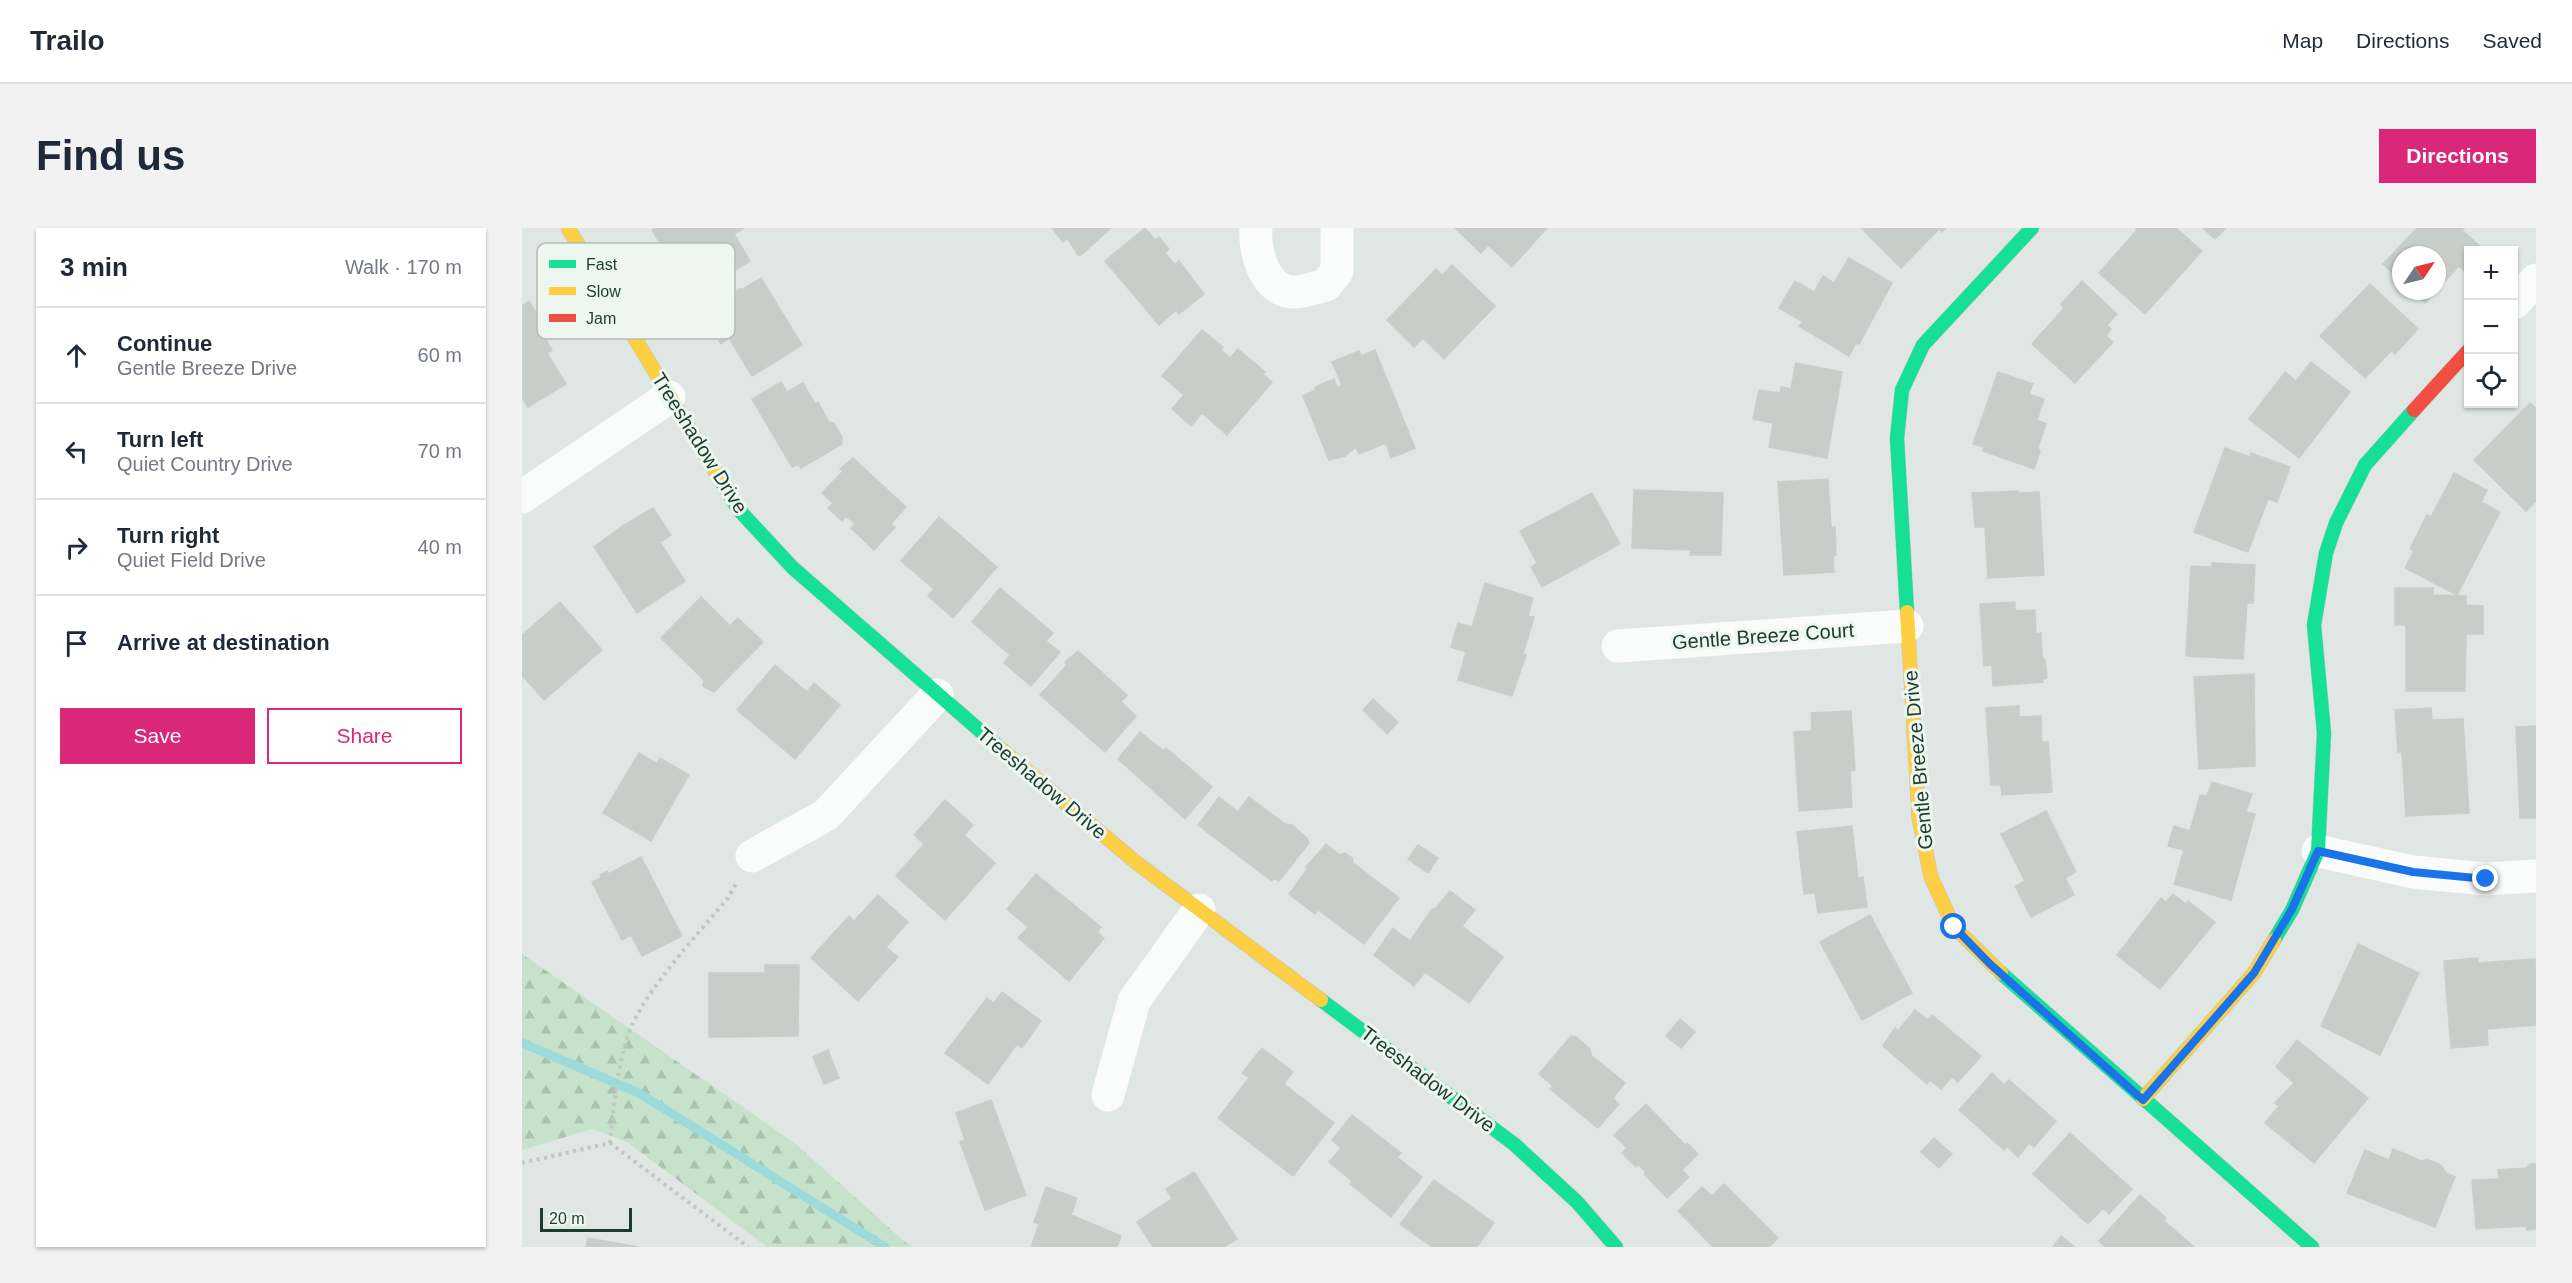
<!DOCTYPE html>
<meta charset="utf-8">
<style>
:root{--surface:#fff;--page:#f2f2f3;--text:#1f2937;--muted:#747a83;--line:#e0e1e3;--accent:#db2777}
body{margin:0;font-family:Arial,sans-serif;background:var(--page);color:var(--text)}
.controls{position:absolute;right:18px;top:18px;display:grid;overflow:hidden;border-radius:0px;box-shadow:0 2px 4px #0004}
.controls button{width:54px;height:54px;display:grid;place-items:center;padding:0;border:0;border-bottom:2px solid var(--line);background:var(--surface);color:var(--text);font:30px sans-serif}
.compass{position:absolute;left:1870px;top:18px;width:54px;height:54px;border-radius:50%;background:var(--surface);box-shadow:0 2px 4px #0004;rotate:55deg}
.scale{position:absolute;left:18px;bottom:15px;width:92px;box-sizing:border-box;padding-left:6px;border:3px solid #1d3b2e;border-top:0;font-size:16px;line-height:21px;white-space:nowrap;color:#1d3b2e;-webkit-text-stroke:4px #edf7f0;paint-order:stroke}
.stop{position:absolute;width:18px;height:18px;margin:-14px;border:4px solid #1a73e8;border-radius:50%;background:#fff}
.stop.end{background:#1a73e8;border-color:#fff;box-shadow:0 2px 6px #0008}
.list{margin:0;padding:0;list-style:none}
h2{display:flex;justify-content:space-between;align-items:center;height:78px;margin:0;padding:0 24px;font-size:26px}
h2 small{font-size:20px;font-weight:400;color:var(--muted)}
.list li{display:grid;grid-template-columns:39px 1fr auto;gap:18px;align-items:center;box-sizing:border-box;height:96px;padding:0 24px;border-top:2px solid var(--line)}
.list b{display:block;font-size:22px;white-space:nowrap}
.list p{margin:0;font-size:20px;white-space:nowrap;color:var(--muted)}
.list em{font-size:20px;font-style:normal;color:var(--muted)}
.actions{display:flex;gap:12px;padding:18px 24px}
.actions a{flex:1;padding:14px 0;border:2px solid var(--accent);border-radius:0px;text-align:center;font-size:21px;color:var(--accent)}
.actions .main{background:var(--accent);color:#fff}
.icon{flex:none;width:33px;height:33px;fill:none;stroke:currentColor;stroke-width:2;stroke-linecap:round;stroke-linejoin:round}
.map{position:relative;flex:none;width:2014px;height:1019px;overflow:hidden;border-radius:0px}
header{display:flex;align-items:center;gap:36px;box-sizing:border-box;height:84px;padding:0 30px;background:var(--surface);border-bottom:2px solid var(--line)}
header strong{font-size:28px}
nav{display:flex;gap:33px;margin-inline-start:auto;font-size:21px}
.intro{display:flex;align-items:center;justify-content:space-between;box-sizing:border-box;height:144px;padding:0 36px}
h1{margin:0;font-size:42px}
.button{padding:15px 27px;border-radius:0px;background:var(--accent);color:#fff;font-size:21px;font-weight:700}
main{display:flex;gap:36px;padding:0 36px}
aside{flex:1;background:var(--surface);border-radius:0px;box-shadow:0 2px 4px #0004}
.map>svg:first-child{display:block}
.forest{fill:url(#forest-firs)}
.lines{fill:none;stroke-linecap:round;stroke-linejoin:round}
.stream{stroke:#9bdcda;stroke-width:9}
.building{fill:#c7ceca;stroke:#c8cfcb;stroke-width:1.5}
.fast-casing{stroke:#bbc6c1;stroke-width:15}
.slow-casing{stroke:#bbc6c1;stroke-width:15}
.jam-casing{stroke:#bbc6c1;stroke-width:15}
.path{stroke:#bdc8c3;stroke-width:4;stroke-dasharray:3 4.5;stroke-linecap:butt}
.street{stroke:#fafbfb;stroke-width:33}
.fast{stroke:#16e098;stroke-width:14}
.slow{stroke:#ffcf43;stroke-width:14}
.jam{stroke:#f24e42;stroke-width:14}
.route{stroke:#1a73e8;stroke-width:8}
.labels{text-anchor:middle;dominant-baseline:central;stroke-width:6;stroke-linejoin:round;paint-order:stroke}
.street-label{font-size:20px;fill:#1d3b2e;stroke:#edf7f0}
.key{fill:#edf7f0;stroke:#afbfb6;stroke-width:1.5}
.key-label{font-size:16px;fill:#1d3b2e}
</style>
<header>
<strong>Trailo</strong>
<nav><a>Map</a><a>Directions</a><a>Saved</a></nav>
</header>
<div class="intro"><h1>Find us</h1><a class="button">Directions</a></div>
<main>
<aside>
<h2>3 min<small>Walk · 170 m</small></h2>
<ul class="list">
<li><svg class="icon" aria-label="ahead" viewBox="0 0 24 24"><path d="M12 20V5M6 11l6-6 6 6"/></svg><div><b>Continue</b><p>Gentle Breeze Drive</p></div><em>60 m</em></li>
<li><svg class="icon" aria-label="left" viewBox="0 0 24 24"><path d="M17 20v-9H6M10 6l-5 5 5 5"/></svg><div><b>Turn left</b><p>Quiet Country Drive</p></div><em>70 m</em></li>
<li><svg class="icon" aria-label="right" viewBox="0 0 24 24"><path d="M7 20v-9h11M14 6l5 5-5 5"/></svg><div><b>Turn right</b><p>Quiet Field Drive</p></div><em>40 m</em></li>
<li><svg class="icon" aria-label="arrive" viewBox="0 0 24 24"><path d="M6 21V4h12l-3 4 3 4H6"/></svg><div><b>Arrive at destination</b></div></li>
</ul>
<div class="actions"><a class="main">Save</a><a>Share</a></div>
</aside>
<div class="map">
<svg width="2014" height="1019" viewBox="0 0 2014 1019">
<defs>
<pattern id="forest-firs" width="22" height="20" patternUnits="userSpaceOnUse" patternTransform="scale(1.5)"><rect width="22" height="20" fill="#c7e2cb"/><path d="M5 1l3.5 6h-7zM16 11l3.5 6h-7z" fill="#aac3af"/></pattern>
</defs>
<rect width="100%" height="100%" fill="#e0e6e3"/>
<path class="forest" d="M0,726L274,916L383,1014L391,1019H245L105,914L70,901L0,922Z"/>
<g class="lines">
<path class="stream" d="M0,815L117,865L363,1019"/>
</g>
<path class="building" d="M134,0H222L212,6L228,33L178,63L156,26L148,31L130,2Z
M530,0H589L559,27H556L545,10L541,14Z
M623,0L633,12L637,9L647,21L643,25L653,37L657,33L682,66L657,86L654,82L637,97L583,33Z
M933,0H1025L990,39L966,17L959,25Z
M1424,0L1420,4L1417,1L1379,40L1340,1Z
M1613,0H1654L1680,23L1623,86L1577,45L1615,2Z
M1681,0H1704L1693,11Z
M1895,0H1942L1940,2L1962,22H1946V38L1942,43L1937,38L1915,62V27H1879V53L1861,36Z
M1327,30L1370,55L1337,116L1334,115L1327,128L1277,98L1281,94L1257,80L1273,53L1292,64L1301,48L1312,55Z
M930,37L973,78L922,131L901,110L892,119L865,92L914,41L920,47Z
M239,50L280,117L230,148L207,110L199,116L181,87L209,70L210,66L218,61H221Z
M1560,53L1595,86L1585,97L1589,101L1584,108L1591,114L1553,155L1510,116L1542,80L1539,76Z
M1848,56L1896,101L1873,126L1870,122L1843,150L1798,108Z
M1890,63H1914L1903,75Z
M7,73L26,105L22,108L30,122L25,125L44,156L6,179L0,170V78Z
M680,102L701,119L699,122L708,130L716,121L743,144L741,146L750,154L705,207L680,185L669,198L650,181L662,167L640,148Z
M853,122L893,220L869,230L864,215L837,226L834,219L823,228L807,232L781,168L794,162L793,159L812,151L815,160L820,157L810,134L837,123L839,128Z
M1789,134L1828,164L1777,230L1727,191L1763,144L1774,153Z
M1274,135L1320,144L1305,230L1247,219L1251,195L1231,191L1237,162L1258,165L1259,159L1269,161Z
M1476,144L1511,156L1507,166L1522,171L1515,192L1524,196L1516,219L1518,223L1512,241L1461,223L1462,219L1451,216Z
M259,154L265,164L281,155L293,176L296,174L307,194L312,195L320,209V216L279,240L276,236L270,239L230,171Z
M2008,175L2014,180V273L2004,283L1952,232Z
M1703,220L1728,229L1729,225L1768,239L1755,274L1746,271L1726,324L1672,304Z
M331,230L384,279L369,296L373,299L352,322L329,300L333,296L324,288L320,293L306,280L311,275L300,265L321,243L318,241Z
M1932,245L1965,262L1959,274L1978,284L1935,367L1883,340L1892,323L1888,321L1905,287L1909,289Z
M1306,251L1309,300L1313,299L1314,327H1311L1312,344L1262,347L1256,254Z
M1112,262L1201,265L1199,327H1168L1169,322L1110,320Z
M1496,263L1497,265L1517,264L1522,347L1466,350L1463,299H1453L1450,265Z
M1070,265L1098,316L1020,359L1009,339L1015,335L998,303Z
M131,280L149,307L138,314L163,353L115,385L72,319L99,299Z
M417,289L475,339L431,390L406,368L412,361L379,333Z
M1690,335L1733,337L1731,375H1725L1721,431L1664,428L1669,338L1690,339Z
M963,355L1011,370L1006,388L1012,389L1001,426L1004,427L990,468L936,452L944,424L929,419L936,395L950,399Z
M478,360L531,405L524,413L538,424L509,458L482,435L488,427L450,394Z
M1873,360H1911V367L1944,368V377L1961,378V406H1944L1943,463H1884V397H1873Z
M179,369L208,398L216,390L241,414L192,464L181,458L182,452L139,410Z
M38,374L80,422L22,472L0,447V407Z
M1493,374V383L1513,382L1514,406L1519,405L1520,429L1523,432L1525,450L1520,452L1521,454L1471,458L1470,437L1462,438L1458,376Z
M556,423L605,467L599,474L614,488L583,524L518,467L545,437L543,434Z
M253,437L285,464L292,455L318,477L273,531L215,482Z
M1732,446L1733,538L1677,541L1672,449Z
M851,471L876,494L865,506L841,482Z
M1497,478V489L1519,488L1520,514H1526L1530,564L1480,567L1479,557H1469L1464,480Z
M1909,480L1910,492L1941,491L1947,585L1884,588L1880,524H1876L1873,482Z
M1329,483L1333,542L1328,543L1330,579L1277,583L1272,504L1290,503L1289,485Z
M2014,498V590H1998L1994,499Z
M618,504L642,523L644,520L690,559L663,591L596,531Z
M117,525L135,536L138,530L167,547L129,613L81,585Z
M1690,554L1730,566L1724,584L1733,586L1709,672L1652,656L1662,622L1646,618L1652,598L1668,603L1678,567L1685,568Z
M697,569L716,584L727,569L763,596L770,597L785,610L787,615L757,653L752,650L750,653L676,597Z
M423,572L451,597L442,607L473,635L423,692L374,648L402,616L392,607Z
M1524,583L1554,644L1543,650L1552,667L1509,689L1493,658L1503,653L1479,606Z
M1330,598L1336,650L1341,649L1345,679L1296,685L1293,665L1282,666L1275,604Z
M804,616L818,627L823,625L830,630L831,635L877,670L842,716L796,682L793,686L767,666L786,640L784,639Z
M896,617L916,630L906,645L886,631Z
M119,629L160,708L120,728L109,707L100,712L70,654L80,649L78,647L85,643L86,646Z
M514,646L579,699L575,704L582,710L547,753L496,710L506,699L485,681Z
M928,663L953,682L940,698L981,729L947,775L903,744L892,758L852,727L871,700L888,713L910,681H913Z
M1651,666L1664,676L1666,673L1693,694L1638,761L1595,727L1639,670L1644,674Z
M356,667L386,694L364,719L376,729L336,773L289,730L327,688L332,693Z
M1348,687L1390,765L1340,792L1298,714Z
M1836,716L1897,745L1858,827L1799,798Z
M1955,730L1956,735L2013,731L2014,797L1965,801L1966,817L1929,820L1922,733Z
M243,737H277L276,808L187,809V745H243Z
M480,764L519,793L500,820L495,816L466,856L423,825L465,770L472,775Z
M1393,782L1406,792L1410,787L1459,828L1436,854L1430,849L1419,861L1408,852L1405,856L1361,818L1373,800L1376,803Z
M1158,791L1173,804L1159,820L1144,808Z
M1049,808L1054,809L1068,821L1069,827L1103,855L1091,870L1097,876L1076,900L1028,861L1031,858L1017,846Z
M1775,812L1846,870L1792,935L1743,895L1757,878L1753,875L1772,855L1754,839Z
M740,820L771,844L762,856L812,895L771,948L696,890L727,850L720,845Z
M306,822L317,850L302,856L291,829Z
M1470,845L1482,857L1487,852L1534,893L1512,919L1507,915L1496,929L1485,918L1482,922L1437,882Z
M469,872L504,967L463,982L438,914L443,912L434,885Z
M1124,876L1163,917L1165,915L1176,926L1160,942L1167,949L1145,970L1122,946L1124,944L1116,936L1114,939L1100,925L1105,920L1092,907Z
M830,887L879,925L875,929L900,949L869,989L828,956L830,953L807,934L819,920L810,912Z
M1548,905L1610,961L1587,986L1581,980L1566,996L1511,946Z
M1412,910L1430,926L1417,940L1399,924Z
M1871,921L1900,933L1905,931L1919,937L1924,945L1933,949L1913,999L1825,965L1843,922L1867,932Z
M2008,936H2014V1001L2005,1002L2004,998L1954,1001L1950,952L1977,951L1976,942L2004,940Z
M672,944L715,1011L702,1019H631L615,994L650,971L644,961Z
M912,952L972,995L955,1019H910L878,996Z
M1202,956L1256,1010L1247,1019H1191L1156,983L1180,959L1190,968Z
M524,959L555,970L549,987L599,1008L595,1019H509L517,996L512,994Z
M1618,967L1644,990L1642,993L1672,1019H1583L1577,1013Z
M1539,1008L1553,1019H1531Z
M66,1010L116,1019H64Z"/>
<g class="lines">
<defs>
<path id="fast" d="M198,251L216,281L271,340L479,521
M1385,384L1375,210L1380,162L1401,117L1510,0
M1752,712L1770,682L1796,623L1802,505L1792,397L1804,325L1814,295L1843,237L1892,182
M1479,745L1790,1019
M799,772L992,916L1055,974L1094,1019"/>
<path id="slow" d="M46,0L198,251
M1385,384L1397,590L1409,649L1432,699L1479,745
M479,521L616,636L799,772
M1621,871L1732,745L1752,712"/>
<path id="jam" d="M1892,182L1946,123"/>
</defs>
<use href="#fast" class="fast-casing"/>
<use href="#slow" class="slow-casing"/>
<use href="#jam" class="jam-casing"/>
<path class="path" d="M88,915C92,878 95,837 108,802C124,761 177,705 206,670L215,654
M0,935L88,915L226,1019"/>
<path class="street" d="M734,0C732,22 742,63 771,64C781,64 793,60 804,57L815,43V0
M1992,75L2014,52
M0,269L147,169
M1096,418L1385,398
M1796,623L1891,644L1964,651L2014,648
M230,628L304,587L415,467
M586,867L612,773L677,682"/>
<use href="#fast" class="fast"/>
<use href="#slow" class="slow"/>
<use href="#jam" class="jam"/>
</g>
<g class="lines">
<path class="route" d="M1432,699L1468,736L1621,872L1732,745L1770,681L1796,623L1891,644L1964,651"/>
</g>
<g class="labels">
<g class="street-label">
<text transform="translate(178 215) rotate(58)">Treeshadow Drive</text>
<text transform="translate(1241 408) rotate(-4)">Gentle Breeze Court</text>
<text transform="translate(1396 532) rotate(-95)">Gentle Breeze Drive</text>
<text transform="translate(520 555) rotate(40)">Treeshadow Drive</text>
<text transform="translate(906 851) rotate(37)">Treeshadow Drive</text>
</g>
</g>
<rect x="15" y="15" width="198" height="96" rx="9" class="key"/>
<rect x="27" y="32" width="27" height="8" fill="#16e098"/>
<rect x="27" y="59" width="27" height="8" fill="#ffcf43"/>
<rect x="27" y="86" width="27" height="8" fill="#f24e42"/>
<g class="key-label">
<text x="64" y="42">Fast</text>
<text x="64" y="69">Slow</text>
<text x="64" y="96">Jam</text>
</g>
</svg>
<div class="controls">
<button>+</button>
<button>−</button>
<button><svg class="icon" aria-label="locate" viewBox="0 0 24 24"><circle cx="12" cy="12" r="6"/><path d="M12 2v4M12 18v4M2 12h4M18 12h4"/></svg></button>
</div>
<svg class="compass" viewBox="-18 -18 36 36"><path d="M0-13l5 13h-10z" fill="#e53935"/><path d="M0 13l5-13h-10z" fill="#747a83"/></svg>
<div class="scale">20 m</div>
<div class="stop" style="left:1432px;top:699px"></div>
<div class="stop end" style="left:1964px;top:651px"></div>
</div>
</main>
